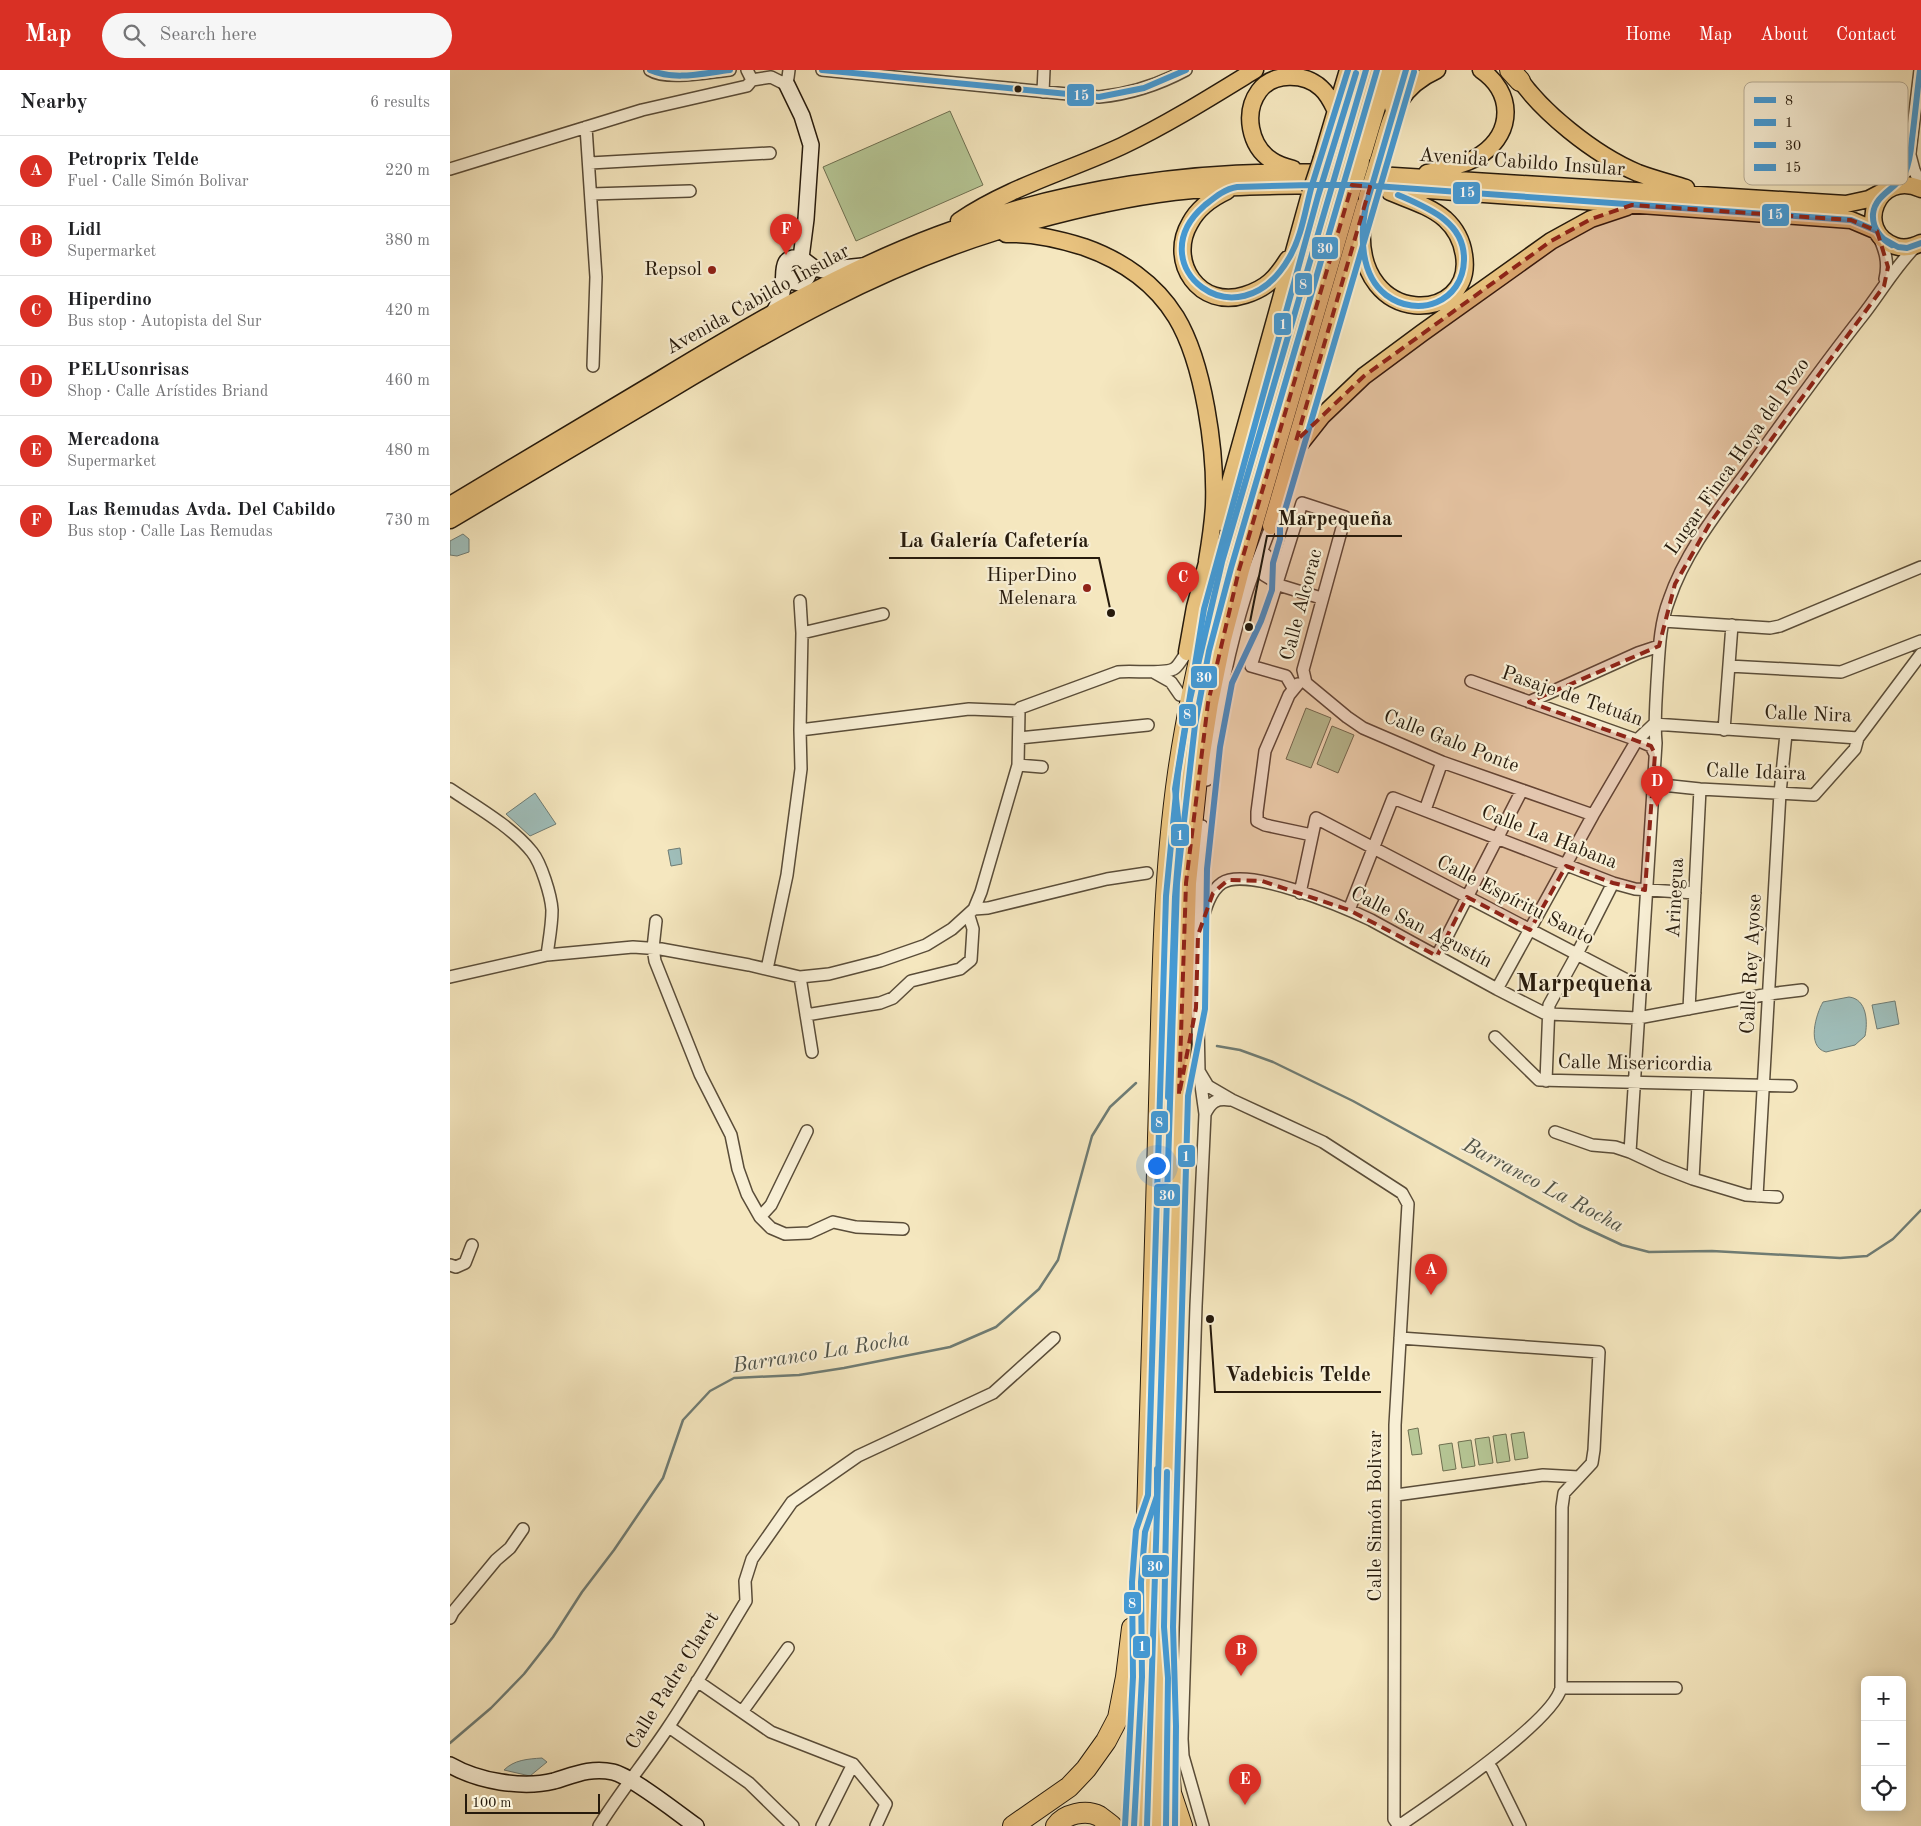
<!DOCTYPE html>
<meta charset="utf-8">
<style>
:root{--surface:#fff;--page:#f6f6f6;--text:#202124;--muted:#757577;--line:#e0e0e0;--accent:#d93025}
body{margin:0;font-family:"Old Standard TT",serif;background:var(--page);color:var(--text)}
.controls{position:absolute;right:15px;bottom:15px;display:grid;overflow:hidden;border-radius:8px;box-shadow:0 2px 12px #0003}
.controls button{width:45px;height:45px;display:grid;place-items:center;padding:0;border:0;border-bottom:1px solid var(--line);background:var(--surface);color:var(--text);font:25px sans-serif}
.scale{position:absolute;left:15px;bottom:12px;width:135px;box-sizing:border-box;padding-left:5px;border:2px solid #261a0c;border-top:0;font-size:14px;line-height:18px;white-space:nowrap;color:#261a0c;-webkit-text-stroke:4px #f8efd5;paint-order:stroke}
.you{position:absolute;left:706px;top:1095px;width:18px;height:18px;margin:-12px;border:4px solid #fff;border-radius:50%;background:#1a73e8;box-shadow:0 0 0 8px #1a73e833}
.badge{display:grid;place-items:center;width:32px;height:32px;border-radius:50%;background:var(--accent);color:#fff;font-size:16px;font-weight:700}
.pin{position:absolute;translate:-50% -41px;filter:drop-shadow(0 1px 2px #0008)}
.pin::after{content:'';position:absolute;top:26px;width:18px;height:15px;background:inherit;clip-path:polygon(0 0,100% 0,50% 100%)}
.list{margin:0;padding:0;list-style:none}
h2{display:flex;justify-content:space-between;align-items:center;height:65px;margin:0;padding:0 20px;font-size:21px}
h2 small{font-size:16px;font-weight:400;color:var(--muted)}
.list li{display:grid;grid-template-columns:32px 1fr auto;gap:15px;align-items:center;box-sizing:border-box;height:70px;padding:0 20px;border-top:1px solid var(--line)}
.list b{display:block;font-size:19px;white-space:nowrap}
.list p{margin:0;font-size:16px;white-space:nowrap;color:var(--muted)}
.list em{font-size:16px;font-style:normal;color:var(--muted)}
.icon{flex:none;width:28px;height:28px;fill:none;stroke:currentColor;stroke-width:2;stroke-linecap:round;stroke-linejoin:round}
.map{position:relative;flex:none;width:1471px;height:1756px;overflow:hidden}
header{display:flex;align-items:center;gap:30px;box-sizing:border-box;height:70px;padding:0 25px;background:var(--accent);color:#fff}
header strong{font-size:24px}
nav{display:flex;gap:28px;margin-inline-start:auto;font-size:18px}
.search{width:350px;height:45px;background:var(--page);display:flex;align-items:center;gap:12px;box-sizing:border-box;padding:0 18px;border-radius:28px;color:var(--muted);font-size:19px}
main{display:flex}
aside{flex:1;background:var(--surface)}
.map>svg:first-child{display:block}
.green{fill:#b6c796;stroke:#6e7051}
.water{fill:#9fbeba;stroke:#6f7c74}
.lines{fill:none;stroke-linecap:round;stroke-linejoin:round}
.stream{stroke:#6f7c74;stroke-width:2.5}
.street-casing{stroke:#5a4d39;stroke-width:14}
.secondary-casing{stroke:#261a0c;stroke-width:18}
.primary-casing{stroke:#261a0c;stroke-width:19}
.highway-casing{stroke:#261a0c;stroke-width:22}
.street{stroke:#f8efd5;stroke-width:11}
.secondary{stroke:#f8efd5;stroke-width:15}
.primary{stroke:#eac480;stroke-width:16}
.highway{stroke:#eac480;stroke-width:20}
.primary-bridge-casing{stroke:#261a0c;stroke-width:19;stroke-linecap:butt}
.highway-bridge-casing{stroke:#261a0c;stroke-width:22;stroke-linecap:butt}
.primary-bridge{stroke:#eac480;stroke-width:16}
.highway-bridge{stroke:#eac480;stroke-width:20}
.bus-1-casing{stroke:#f8efd5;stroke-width:10}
.bus-2-casing{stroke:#f8efd5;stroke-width:10}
.bus-3-casing{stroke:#f8efd5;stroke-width:10}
.bus-4-casing{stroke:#f8efd5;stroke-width:10}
.bus-1{stroke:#449ad5;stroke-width:6}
.bus-2{stroke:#449ad5;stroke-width:6}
.bus-3{stroke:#449ad5;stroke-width:6}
.bus-4{stroke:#449ad5;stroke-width:6}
.marked{fill:#8f2418;fill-opacity:0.2;stroke:#8f2418;stroke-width:4;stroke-dasharray:10 6;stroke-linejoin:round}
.bus-dot{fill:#261a0c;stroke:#f8efd5;stroke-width:2}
.poi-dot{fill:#8f2418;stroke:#f8efd5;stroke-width:2}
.labels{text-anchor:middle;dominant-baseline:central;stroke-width:4.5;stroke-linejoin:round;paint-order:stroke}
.street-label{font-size:20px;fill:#261a0c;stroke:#f8efd5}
.poi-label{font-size:20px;fill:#261a0c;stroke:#f8efd5;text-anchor:end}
.water-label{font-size:21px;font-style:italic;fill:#505349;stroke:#f8efd5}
.district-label{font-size:25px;font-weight:bold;fill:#261a0c;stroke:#f8efd5}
.key{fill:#f8efd5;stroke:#b9af99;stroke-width:1}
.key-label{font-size:14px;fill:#261a0c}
.leader{fill:none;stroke:#261a0c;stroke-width:2}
.callout-dot{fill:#261a0c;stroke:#f8efd5;stroke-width:2}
.callout-label{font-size:21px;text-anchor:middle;font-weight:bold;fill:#261a0c;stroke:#f8efd5;stroke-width:4.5;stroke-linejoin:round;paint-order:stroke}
.line-badge{stroke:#f8efd5;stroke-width:2}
.badge-label{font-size:14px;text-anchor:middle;font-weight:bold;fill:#fff}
</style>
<header>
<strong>Map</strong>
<div class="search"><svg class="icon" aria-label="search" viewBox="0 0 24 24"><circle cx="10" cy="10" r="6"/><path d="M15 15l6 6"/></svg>Search here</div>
<nav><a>Home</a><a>Map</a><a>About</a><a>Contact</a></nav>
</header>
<main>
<aside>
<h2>Nearby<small>6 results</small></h2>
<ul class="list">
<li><span class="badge">A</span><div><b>Petroprix Telde</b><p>Fuel · Calle Simón Bolivar</p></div><em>220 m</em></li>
<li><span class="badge">B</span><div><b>Lidl</b><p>Supermarket</p></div><em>380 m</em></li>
<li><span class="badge">C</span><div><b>Hiperdino</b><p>Bus stop · Autopista del Sur</p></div><em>420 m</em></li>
<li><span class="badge">D</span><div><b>PELUsonrisas</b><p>Shop · Calle Arístides Briand</p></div><em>460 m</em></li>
<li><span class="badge">E</span><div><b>Mercadona</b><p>Supermarket</p></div><em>480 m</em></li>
<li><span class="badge">F</span><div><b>Las Remudas Avda. Del Cabildo</b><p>Bus stop · Calle Las Remudas</p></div><em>730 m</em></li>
</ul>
</aside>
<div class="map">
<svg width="1471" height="1756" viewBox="0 0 1471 1756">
<rect width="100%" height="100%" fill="#f5e7bf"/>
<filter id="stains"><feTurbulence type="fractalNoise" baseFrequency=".004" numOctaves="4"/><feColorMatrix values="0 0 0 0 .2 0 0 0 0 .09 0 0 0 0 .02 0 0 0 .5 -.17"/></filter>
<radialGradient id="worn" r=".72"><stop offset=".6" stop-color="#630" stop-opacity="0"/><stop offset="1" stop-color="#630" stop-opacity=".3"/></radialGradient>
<path class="green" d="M500,41L533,115L406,171L373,97Z
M856,638L881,648L861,698L836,689Z
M882,656L904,665L888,703L867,694Z
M968,1358L972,1384L962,1385L958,1360Z
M1074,1362L1078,1388L1065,1390L1061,1364Z
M1056,1364L1060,1391L1047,1393L1043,1366Z
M1039,1367L1043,1393L1029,1395L1025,1369Z
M1021,1370L1025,1396L1012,1398L1008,1372Z
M1002,1373L1006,1399L993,1401L989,1375Z"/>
<path class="water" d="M13,464L19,469V482L7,486L0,485V471Z
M85,723L106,754L80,766L56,744Z
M230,778L232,794L221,796L218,780Z
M1399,927C1417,929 1418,952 1415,966L1405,975L1376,982C1356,977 1366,944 1373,932Z
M1445,931L1449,954L1427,959L1422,935Z
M92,1688L97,1692L80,1706L54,1700C64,1690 77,1689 92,1688Z"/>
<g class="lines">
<path class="stream" d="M767,976L790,980L823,992L903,1031L1129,1155L1172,1175L1199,1182L1262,1181L1390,1188L1417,1186L1443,1169L1471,1140
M0,1673L41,1638L74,1604L103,1567L132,1522L164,1480L213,1408L233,1350L260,1321L284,1308L349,1305L394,1298L500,1277L546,1257L589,1219L608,1190L642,1066L660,1037L686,1013"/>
<defs>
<path id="street" d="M200,0C217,11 259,2 280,0
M372,0L649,27C681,24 708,15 736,0
M302,10L321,7L337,15L339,0
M593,22L594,0
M136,57L146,207L143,296
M1460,85L1464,100L1471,115
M140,93L320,83
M0,99L192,40L297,16L302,10L297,0
M1446,115L1455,103L1460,83L1470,0
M141,124L240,121
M1428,165C1435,180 1439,192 1435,209
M816,485L814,505L832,516L871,528
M1213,551L1320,558L1330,556L1471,497
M352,563L433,544
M1279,596L1391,602L1471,571
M705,603L721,612L730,625
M1021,611L1187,670L1201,676L1205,684
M848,614L839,625L815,681L807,742V751L815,755L862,765
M843,618L836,606L801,596L852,433L895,447L853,600L856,613L897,647L913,658L992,692L1143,745
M1079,632L1188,583L1209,576
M1204,654L1408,668
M350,660L519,639L569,641L570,638L668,602C682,600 717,605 725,598C729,595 733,587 737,582
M1274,660L1282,555
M569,668L698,655
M568,695L592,697
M757,710C765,648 777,585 796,524C803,501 813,479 821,456
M1203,714L1250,719L1364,725L1405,679L1408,668L1471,584
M0,719C27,737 62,757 82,782C91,793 101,825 102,840C102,855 99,870 97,885
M975,740L992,692
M752,756L747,842L748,865L746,938L748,954L749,1001L755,1044
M850,823L866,748L1190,917
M524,839L531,822L568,695L569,641
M899,840L943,728L1163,813L1185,819L1245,823
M206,851L203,878L205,891L250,1004L281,1065L288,1099L297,1124L310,1147L321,1158L335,1164L359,1163L383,1152L406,1157L453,1159
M748,865C753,849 757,823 772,813C797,796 894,837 921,850L1047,919L1094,943L1099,944L1188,948L1319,924L1352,920
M987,886L1072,720
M317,899L337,805L351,699L350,660L352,563L350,531
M0,907L97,885L183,877L211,879L299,895L350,907L379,904L430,891L476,875L502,859L524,839L538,838L657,809L697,803
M350,907L362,982
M1047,919L1143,745L1187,670L1204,654
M1239,939L1250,719
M356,945L430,933L443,928L461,911L510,899L521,890L523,859L519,846
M1045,967L1089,1010L1341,1016
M749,1001L758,1016L782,1030L873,1072L952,1123L958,1134L945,1355L944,1749L949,1756
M1096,1011L1099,935L1127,884L1163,813
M1105,1062L1142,1075L1165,1077L1180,1082L1212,1097L1243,1109L1296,1125L1327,1127
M1180,1082L1206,673C1204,653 1206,633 1207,612C1209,585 1209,556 1219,530C1236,479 1273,435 1304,392C1340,342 1375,293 1413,245C1431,222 1445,197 1466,176
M1243,1109L1248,1015
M1307,1126L1330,723L1336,664
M310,1147L321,1135L357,1061
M0,1195L6,1197L15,1193L22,1175
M946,1425L1093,1405L1129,1407L1142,1393L1144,1380L1149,1282L950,1268
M0,1548L3,1542L46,1490L60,1478L73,1459
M247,1611L321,1662L403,1694L436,1734L426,1756
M1111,1618H1226
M292,1642L338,1578
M219,1657L299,1713L343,1756
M1037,1693L1042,1699L1070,1756
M149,1756C170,1722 195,1692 217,1659C245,1617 270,1574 296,1531L295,1511L302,1489L342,1432L408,1386L543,1323L604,1268
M372,1756L403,1694
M753,1756L733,1686L732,1669L746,1236L755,1044C761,1032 766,1028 780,1030
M949,1756C981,1734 1103,1652 1111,1618L1112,1437L1114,1423L1129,1407"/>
<path id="secondary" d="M337,15L352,46L361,75L356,149L351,188
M334,204L340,211L349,213C357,210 360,204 359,195
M325,240C329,233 332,225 333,217C335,203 329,185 351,188L364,198L373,200L412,196
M0,1695C28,1711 72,1719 104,1711C124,1705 141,1697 163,1702C181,1706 229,1744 246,1756"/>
<path id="primary" d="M1064,1C1089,41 1145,85 1188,103C1204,109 1220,113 1236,118
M872,88L898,0
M928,92C941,51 943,20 987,0
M843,99C835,97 828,95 821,90C800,76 793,43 809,21C823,2 855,3 871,18C878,24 882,33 886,41
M977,103C995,98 1017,95 1032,84C1064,61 1063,22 1031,0
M912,104L1396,134L1419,129L1436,120
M907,115L1401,150L1427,161
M1471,119C1428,99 1403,161 1445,176C1454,179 1463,177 1471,173
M777,121C762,128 748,138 740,153C717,192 750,240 795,225C817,218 826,208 838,189
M509,151C559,117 618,101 672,76C718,54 761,27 805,0
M912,158C906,259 1025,254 1014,185C1012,171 1006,159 995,149C980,136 959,130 940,122
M556,164C582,163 609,169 634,177C671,190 705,213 726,247C754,293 766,382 764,435C763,454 760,473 757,491
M842,384L872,346L914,306L972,263L1101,171L1141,149L1177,137
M0,435C70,393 140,351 211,309C300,255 389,202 488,165C612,118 747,98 880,103
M0,450C73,407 146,364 218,321C322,259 429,198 545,162C598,146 653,132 708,124C763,116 820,116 875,115
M769,452L860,124
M821,456L917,127
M737,582L745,537L760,482"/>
<path id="highway" d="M1060,0L1070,11
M945,37L956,0
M890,89L916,0
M909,91L936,0
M719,1697L721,1723L732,1756
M563,1756L619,1717L636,1699L656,1671L668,1648L676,1607L682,1558
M606,1756C614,1744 636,1739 649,1746C653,1749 658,1753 662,1756
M688,1756C696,1527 700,1297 708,1068C712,946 711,823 728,703C744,593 774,487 805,381C830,296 855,211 879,126
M706,1756L736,813L749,690L758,633L771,569L789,500L898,127"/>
</defs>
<use href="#street" class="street-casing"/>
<use href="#secondary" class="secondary-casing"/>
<use href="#primary" class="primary-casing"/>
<use href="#highway" class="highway-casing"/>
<use href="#street" class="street"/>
<use href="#secondary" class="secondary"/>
<use href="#primary" class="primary"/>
<use href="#highway" class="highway"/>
<defs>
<path id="primary-bridge" d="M860,124L872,88
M917,127L928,92"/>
<path id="highway-bridge" d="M879,126L890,89
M898,127L909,91"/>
</defs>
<use href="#primary-bridge" class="primary-bridge-casing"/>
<use href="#highway-bridge" class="highway-bridge-casing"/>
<use href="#primary-bridge" class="primary-bridge"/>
<use href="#highway-bridge" class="highway-bridge"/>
<defs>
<path id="bus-1" d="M675,1756L683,1607L682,1512L686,1460L698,1425L716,826L728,703L740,629L772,492L916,0
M716,1756L718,1608L714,1557L717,1402"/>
<path id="bus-2" d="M718,1027L725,827L730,766L725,719L754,539L868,126L906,3
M684,1756L692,1607L691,1512L695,1462L707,1426V1399
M725,1756L726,1656L723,1557L738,1026L755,939L757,799L770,677L782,613L811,551L822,520L823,493L830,469V457L964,2"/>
<path id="bus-3" d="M697,1756L727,813L745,655L759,581L781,498L927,0"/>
<path id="bus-4" d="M200,0C225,11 254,3 280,0
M372,0L649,27L694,18L736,0
M862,115C855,140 852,166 839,188C788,277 687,195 754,136C764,128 774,119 787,117Z
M862,115L898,0
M862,115H911L1401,150L1427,161L1432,168L1448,177L1457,178L1471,173
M948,125C978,138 1015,152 1014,190C1013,232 968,249 936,225C910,205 910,165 916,136L956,0
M1442,175C1431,169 1422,158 1423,144C1425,124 1447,119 1455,103C1460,92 1461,80 1462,69C1465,46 1467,23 1470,0"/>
</defs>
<use href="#bus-1" class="bus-1-casing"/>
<use href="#bus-2" class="bus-2-casing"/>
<use href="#bus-3" class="bus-3-casing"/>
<use href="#bus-4" class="bus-4-casing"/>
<use href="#bus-1" class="bus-1"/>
<use href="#bus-2" class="bus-2"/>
<use href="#bus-3" class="bus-3"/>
<use href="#bus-4" class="bus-4"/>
</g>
<path class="marked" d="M902,115L920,117L846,371L914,306L1101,171L1141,149L1182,135L1401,150L1427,161L1438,197L1434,216L1260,453L1225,514L1209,576L1079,632L1201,676L1205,684L1195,820L1163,813L1116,796L1080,860L1017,827L987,886L899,840L812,811L778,810L763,823L748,865L746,938L729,1025L736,813L758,633L789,500Z"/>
<circle class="bus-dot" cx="568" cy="19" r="4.5"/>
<g class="poi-dot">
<circle cx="262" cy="200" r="5"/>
<circle cx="637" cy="518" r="5"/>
</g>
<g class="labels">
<g class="street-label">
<text transform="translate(1072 93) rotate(4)">Avenida Cabildo Insular</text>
<text transform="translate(308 230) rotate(-29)">Avenida Cabildo Insular</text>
<text transform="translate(1288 387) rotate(-55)">Lugar Finca Hoya del Pozo</text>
<text transform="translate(852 535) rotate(-75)">Calle Alcorac</text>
<text transform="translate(1122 627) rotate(19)">Pasaje de Tetuán</text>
<text transform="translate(1358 645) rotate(2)">Calle Nira</text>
<text transform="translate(1001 672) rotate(21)">Calle Galo Ponte</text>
<text transform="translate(1306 703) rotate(2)">Calle Idaira</text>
<text transform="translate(1099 768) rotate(21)">Calle La Habana</text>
<text transform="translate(1226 828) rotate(-87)">Arinegua</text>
<text transform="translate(1065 831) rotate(27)">Calle Espíritu Santo</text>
<text transform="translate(971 858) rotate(27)">Calle San Agustín</text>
<text transform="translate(1302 894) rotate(-87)">Calle Rey Ayose</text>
<text transform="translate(1185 994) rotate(1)">Calle Misericordia</text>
<text transform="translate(926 1446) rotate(-90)">Calle Simón Bolivar</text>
<text transform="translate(223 1611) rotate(-58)">Calle Padre Claret</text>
</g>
<g class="poi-label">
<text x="252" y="200">Repsol</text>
<text x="627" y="506">HiperDino<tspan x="627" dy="23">Melenara</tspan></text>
</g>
<g class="water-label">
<text transform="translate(1093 1116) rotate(28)">Barranco La Rocha</text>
<text transform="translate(371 1283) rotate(-9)">Barranco La Rocha</text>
</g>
<g class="district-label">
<text x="1134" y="914">Marpequeña</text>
</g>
</g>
<rect x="1294" y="12" width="164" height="103" rx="8" class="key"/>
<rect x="1304" y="27" width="22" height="6" fill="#449ad5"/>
<rect x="1304" y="49" width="22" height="7" fill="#449ad5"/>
<rect x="1304" y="72" width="22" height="6" fill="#449ad5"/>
<rect x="1304" y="94" width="22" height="7" fill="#449ad5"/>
<g class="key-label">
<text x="1335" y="35">8</text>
<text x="1335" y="57">1</text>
<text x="1335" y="80">30</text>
<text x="1335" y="102">15</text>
</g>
<path class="leader" d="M799 557L817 466H952M661 543L649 488H439M760 1249L765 1322H931"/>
<g class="callout-dot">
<circle cx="799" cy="557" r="5"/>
<circle cx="661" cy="543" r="5"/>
<circle cx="760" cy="1249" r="5"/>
</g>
<g class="callout-label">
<text x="885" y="455">Marpequeña</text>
<text x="544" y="477">La Galería Cafetería</text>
<text x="848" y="1311">Vadebicis Telde</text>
</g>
<g class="line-badge">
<rect x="616" y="13" width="29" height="24" rx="5" fill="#449ad5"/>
<rect x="1002" y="111" width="29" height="24" rx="5" fill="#449ad5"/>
<rect x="1311" y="133" width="29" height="24" rx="5" fill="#449ad5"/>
<rect x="861" y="166" width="28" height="24" rx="5" fill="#449ad5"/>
<rect x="844" y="202" width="19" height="24" rx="5" fill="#449ad5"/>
<rect x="823" y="242" width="19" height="24" rx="5" fill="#449ad5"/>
<rect x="740" y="595" width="28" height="24" rx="5" fill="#449ad5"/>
<rect x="728" y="633" width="19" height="24" rx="5" fill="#449ad5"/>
<rect x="720" y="753" width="20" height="24" rx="5" fill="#449ad5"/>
<rect x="700" y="1040" width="19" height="24" rx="5" fill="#449ad5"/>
<rect x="727" y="1074" width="19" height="24" rx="5" fill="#449ad5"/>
<rect x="703" y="1113" width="28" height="24" rx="5" fill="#449ad5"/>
<rect x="691" y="1484" width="29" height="24" rx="5" fill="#449ad5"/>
<rect x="673" y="1521" width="19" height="24" rx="5" fill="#449ad5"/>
<rect x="682" y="1565" width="19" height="24" rx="5" fill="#449ad5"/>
</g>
<g class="badge-label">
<text x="631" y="30">15</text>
<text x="1017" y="127">15</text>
<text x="1325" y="149">15</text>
<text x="875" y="183">30</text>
<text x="853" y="219">8</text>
<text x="833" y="259">1</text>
<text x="754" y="612">30</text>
<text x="737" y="649">8</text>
<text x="730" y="770">1</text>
<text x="709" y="1057">8</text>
<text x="736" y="1091">1</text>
<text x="717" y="1130">30</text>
<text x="705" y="1501">30</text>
<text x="682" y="1538">8</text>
<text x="692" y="1581">1</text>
</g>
<rect width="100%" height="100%" filter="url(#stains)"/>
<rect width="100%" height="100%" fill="url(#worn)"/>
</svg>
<div class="controls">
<button>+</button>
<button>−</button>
<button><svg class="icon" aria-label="locate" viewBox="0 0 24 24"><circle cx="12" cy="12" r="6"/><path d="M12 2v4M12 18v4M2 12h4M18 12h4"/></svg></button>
</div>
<div class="scale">100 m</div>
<div class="you"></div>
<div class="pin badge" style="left:981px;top:1225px">A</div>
<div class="pin badge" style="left:791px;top:1606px">B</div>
<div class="pin badge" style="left:733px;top:533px">C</div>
<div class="pin badge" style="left:1207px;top:737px">D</div>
<div class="pin badge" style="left:795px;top:1735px">E</div>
<div class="pin badge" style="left:336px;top:185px">F</div>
</div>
</main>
